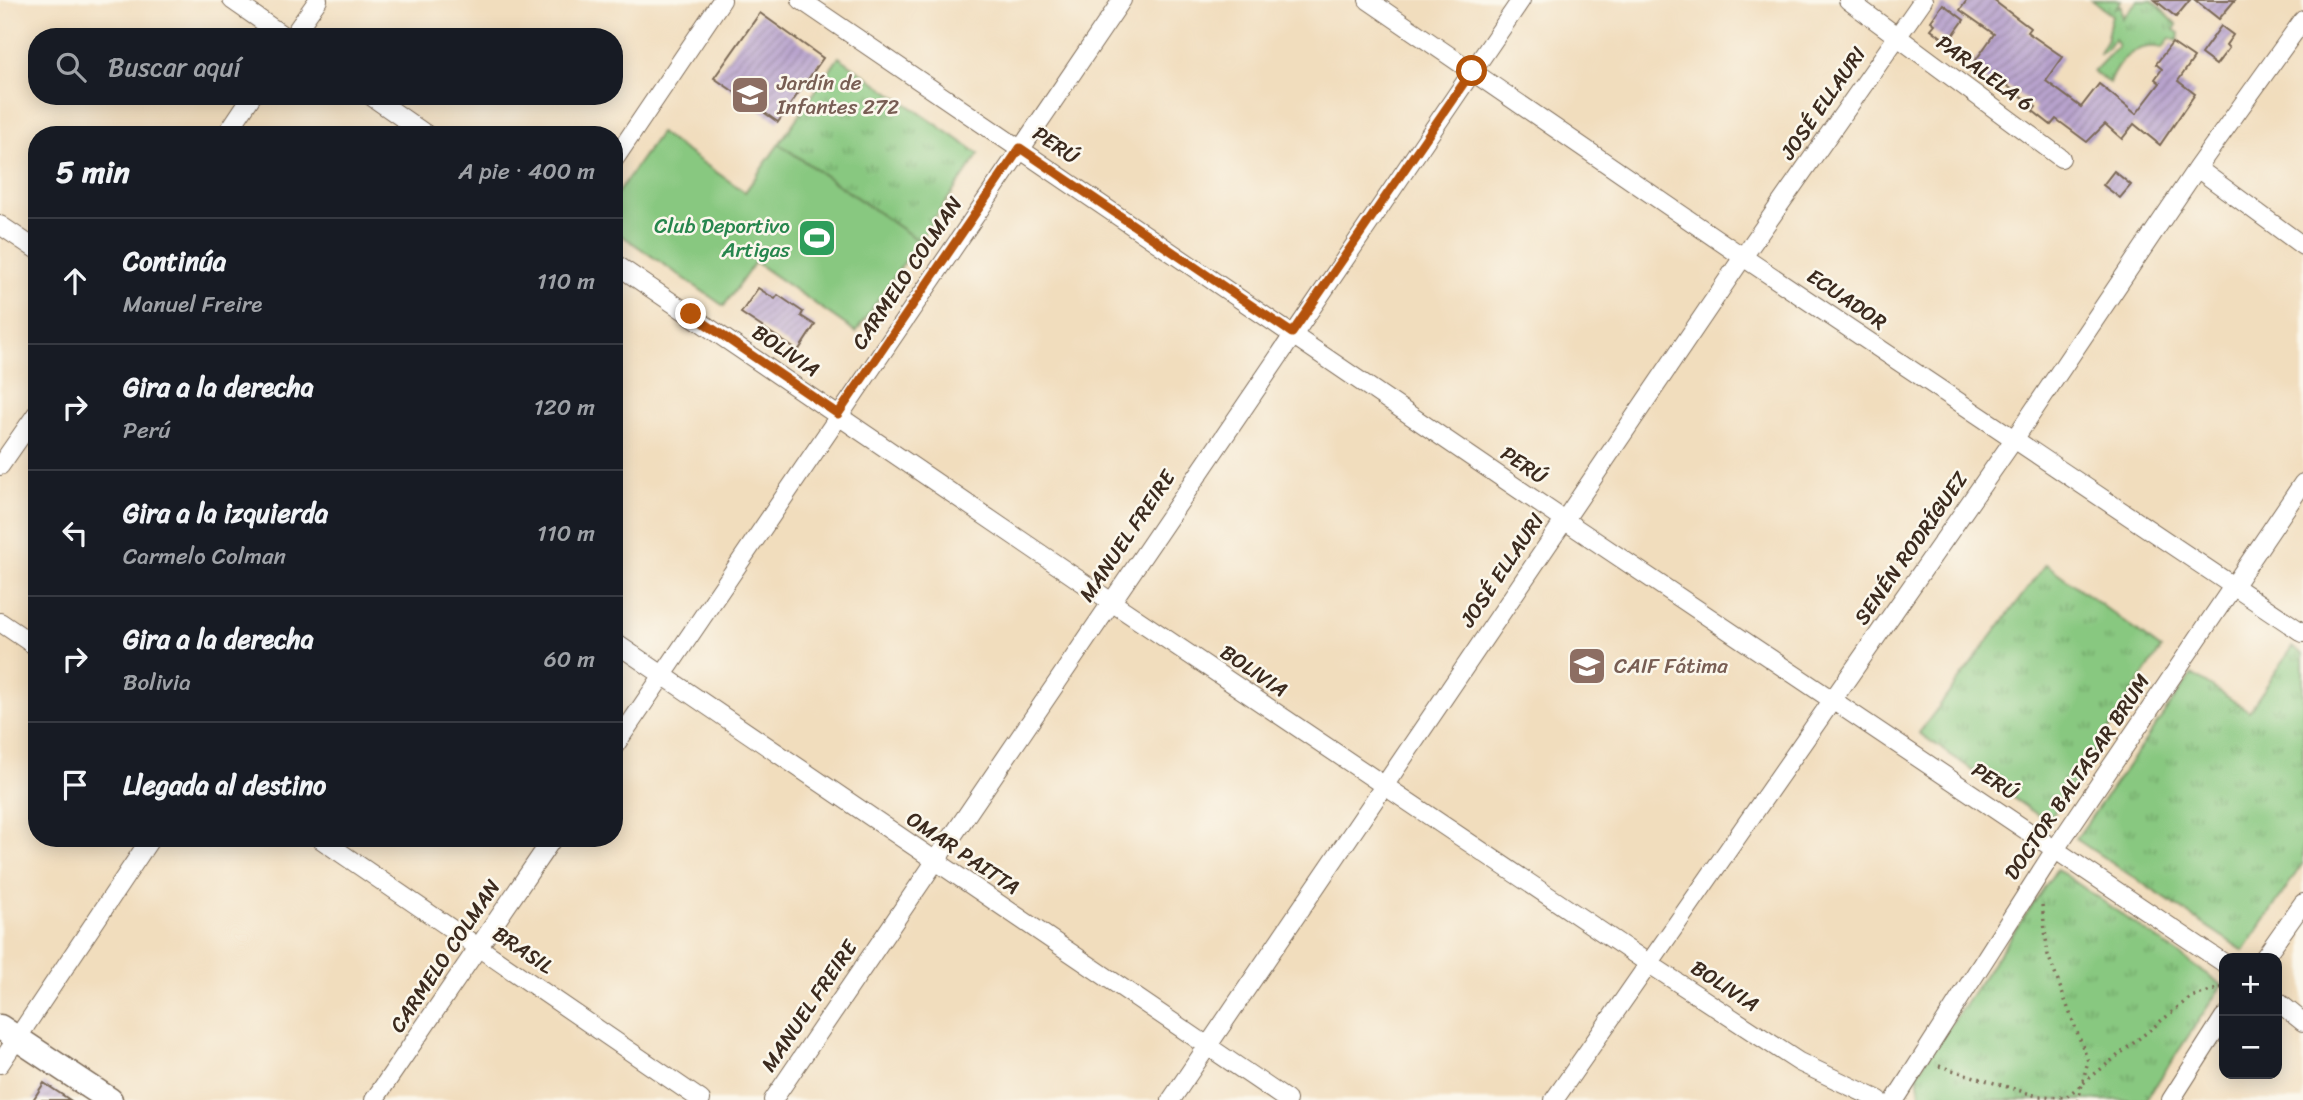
<!DOCTYPE html>
<html lang="es">
<meta charset="utf-8">
<style>
:root{--surface:#171b24;--page:#20242c;--text:#f1f3f6;--muted:#9ea1a6;--line:#363941}
body{margin:0;font-family:Sriracha,sans-serif;background:var(--page);color:var(--text)}
.controls{position:absolute;right:21px;bottom:21px;display:grid;overflow:hidden;border-radius:14px;box-shadow:0 4px 18px #0003}
.controls button{width:63px;height:63px;display:grid;place-items:center;padding:0;border:0;border-bottom:2px solid var(--line);background:var(--surface);color:var(--text);font:35px sans-serif}
.stop{position:absolute;width:21px;height:21px;margin:-16px;border:5px solid #b45309;border-radius:50%;background:#fff}
.stop.end{background:#b45309;border-color:#fff;box-shadow:0 2px 7px #0008}
.list{margin:0;padding:0;list-style:none}
h2{display:flex;justify-content:space-between;align-items:center;height:91px;margin:0;padding:0 28px;font-size:30px}
h2 small{font-size:23px;font-weight:400;color:var(--muted)}
.list li{display:grid;grid-template-columns:46px 1fr auto;gap:21px;align-items:center;box-sizing:border-box;height:126px;padding:0 28px;border-top:2px solid var(--line)}
.list b{display:block;font-size:26px;white-space:nowrap}
.list p{margin:0;font-size:23px;white-space:nowrap;color:var(--muted)}
.list em{font-size:23px;font-style:normal;color:var(--muted)}
.icon{flex:none;width:38px;height:38px;fill:none;stroke:currentColor;stroke-width:2;stroke-linecap:round;stroke-linejoin:round}
.map{position:relative;flex:none;width:2303px;height:1100px;overflow:hidden}
.search{position:absolute;background:var(--surface);box-shadow:0 4px 18px #0003;left:28px;top:28px;width:595px;height:77px;display:flex;align-items:center;gap:18px;box-sizing:border-box;padding:0 24px;border-radius:28px;color:var(--muted);font-size:26px}
.panel{position:absolute;background:var(--surface);box-shadow:0 4px 18px #0003;left:28px;top:126px;width:595px;height:721px;border-radius:28px}
.map>svg:first-child{display:block}
.grass{fill:url(#grass-tufts);stroke:#62794f;stroke-width:2}
.park{fill:#88c880;stroke:#62794f;stroke-width:2}
.building{fill:url(#building-hatch)}
.lines{fill:none;stroke-linecap:round;stroke-linejoin:round}
.street-casing{stroke:#7b6956;stroke-width:20}
.secondary-casing{stroke:#7b6956;stroke-width:27}
.path{stroke:#7b6956;stroke-width:3.5;stroke-dasharray:2 5;stroke-linecap:butt}
.street{stroke:#fff;stroke-width:18}
.secondary{stroke:#fff;stroke-width:24}
.route{stroke:#b45309;stroke-width:9}
.labels{text-anchor:middle;dominant-baseline:central;stroke-width:5;stroke-linejoin:round;paint-order:stroke}
.street-label{font-size:21px;fill:#3b2a1e;stroke:#fbf7ec}
.education-label{font-size:21px;fill:#785e54;stroke:#fbf7ec;text-anchor:start}
.leisure-label{font-size:21px;fill:#27864d;stroke:#fbf7ec;text-anchor:end}
</style>
<div class="map">
<svg width="2303" height="1100" viewBox="0 0 2303 1100">
<defs>
<pattern id="grass-tufts" width="24" height="20" patternUnits="userSpaceOnUse" patternTransform="scale(1.75)"><rect width="24" height="20" fill="#88c880"/><path d="M3 7l-1-3M5 7V3M7 7l1-3M15 17l-1-3M17 17v-4M19 17l1-3" fill="none" stroke="#70a368"/></pattern>
<pattern id="building-hatch" width="6" height="6" patternUnits="userSpaceOnUse" patternTransform="scale(1.75)"><rect width="6" height="6" fill="#b8a3cd"/><path d="M-1 1l2-2M0 6l6-6M5 7l2-2" fill="none" stroke="#9785a6"/></pattern>
</defs>
<rect width="100%" height="100%" fill="#fbf7ec"/>
<filter id="ink" filterUnits="userSpaceOnUse"><feTurbulence type="fractalNoise" baseFrequency=".0143" numOctaves="2"/><feDisplacementMap in="SourceGraphic" scale="14" xChannelSelector="R" yChannelSelector="G"/><feConvolveMatrix kernelMatrix="1 2 1 2 8 2 1 2 1" color-interpolation-filters="sRGB"/></filter>
<filter id="wash" filterUnits="userSpaceOnUse"><feTurbulence type="fractalNoise" baseFrequency=".00686" numOctaves="4" result="noise"/><feDisplacementMap in="SourceGraphic" scale="28" xChannelSelector="R" yChannelSelector="G"/><feGaussianBlur stdDeviation="1.57" result="paint"/><feColorMatrix in="noise" values="0 0 0 0 0 0 0 0 0 0 0 0 0 0 0 0 0 1.4 0 .05"/><feComposite in="paint" operator="in"/></filter>
<g filter="url(#wash)">
<rect width="100%" height="100%" fill="#f1ddbd"/>
<path class="grass" d="M2091,0H2121L2116,7L2121,5L2122,18L2138,0H2152L2177,25L2174,30L2179,33L2178,41L2170,38L2163,48C2136,42 2118,60 2109,83L2093,72L2118,46L2114,39L2106,50L2098,55L2106,41L2112,15Z
M839,57L979,154L919,241L779,144Z
M2046,564L2161,649L2048,822L1919,733Z
M2293,647L2303,654V863L2244,951L2076,839L2192,674L2249,711Z
M2057,869L2222,985L2146,1100H1921L1917,1074Z"/>
<path class="park" d="M660,133L745,192L779,144L919,241L856,332L755,262L724,306L614,230V198Z"/>
<g id="blocks">
<path class="building" d="M1967,0H1993L2030,28L2027,32L2063,57L2046,81L2081,107L2099,84L2136,114L2160,83L2155,79L2162,69L2156,64L2172,43L2194,58L2178,81L2195,94L2160,145L2134,124L2122,139L2105,124L2087,142L2056,119L2051,125L2033,111L2036,107L1995,77L1990,84L1969,70L1994,34L1960,10Z
M2155,0H2190L2176,17Z
M2195,0H2235L2219,19Z
M1943,4L1964,20L1948,42L1931,29L1935,24L1931,21Z
M760,13L823,58L778,122L714,78Z
M2221,26L2233,35L2226,45L2229,48L2216,65L2201,54Z
M2114,171L2131,185L2120,198L2103,185Z
M758,288L775,299L778,295L803,312L801,316L815,325L798,351L741,313Z
M44,1083L70,1100H33Z"/>
</g>
</g>
<g filter="url(#ink)">
<use href="#blocks" fill-opacity="0" stroke="#7b6956" stroke-width="2"/>
<g class="lines">
<defs>
<path id="street" d="M232,0L285,37
M801,0L1564,520L2224,963
M1368,0L1743,257L2303,633
M1848,0L2061,158
M292,37L318,0
M371,96L427,135
M226,135L252,96
M614,160L722,0
M2197,168L2303,246
M0,225L37,250
M614,263L1110,601L1648,963L1799,1062L1879,1100
M0,466L37,413
M0,622L37,647
M614,642L1287,1100
M614,747L1122,0
M319,838L701,1100
M2264,958L2303,903
M2277,1001L2303,1022
M0,1064L151,838
M374,1100L553,838
M773,1100L1521,0
M1171,1100L1743,257L1923,0
M1554,1100L2015,438L2197,168L2303,20
M1895,1100L2056,848L2303,483
M2171,1100L2224,1017"/>
<path id="secondary" d="M0,1027L110,1100"/>
</defs>
<use href="#street" class="street-casing"/>
<use href="#secondary" class="secondary-casing"/>
<path class="path" d="M2042,905L2048,955L2088,1061L2078,1100
M1939,1066L2037,1096L2066,1097L2191,997L2224,987"/>
<use href="#street" class="street"/>
<use href="#secondary" class="secondary"/>
</g>
</g>
<g class="lines" filter="url(#ink)">
<path class="route" d="M691,314L838,414L1020,148L1292,333L1472,71"/>
</g>
<defs>
<symbol id="school-square" viewBox="-11 -11 22 22"><rect x="-9" y="-9" width="18" height="18" rx="4" fill="#8d6e63" stroke="#fbf7ec"/><path d="M0-5L7-2L0 1L-7-2ZM-4 1L0 2.5L4 1V4Q0 6-4 4Z" fill="#fff"/></symbol>
<symbol id="stadium-square" viewBox="-11 -11 22 22"><rect x="-9" y="-9" width="18" height="18" rx="4" fill="#2e9e5b" stroke="#fbf7ec"/><path d="M0-5a6.5 5 0 1 0 0 10a6.5 5 0 1 0 0-10ZM-3.5-1.8h7v3.6h-7Z" fill="#fff"/></symbol>
</defs>
<g fill-rule="evenodd">
<use href="#school-square" x="728" y="73" width="44" height="44"/>
<use href="#stadium-square" x="795" y="216" width="44" height="44"/>
<use href="#school-square" x="1565" y="644" width="44" height="44"/>
</g>
<g class="labels">
<g class="street-label">
<text transform="translate(1985 73) rotate(36)">PARALELA 6</text>
<text transform="translate(1823 103) rotate(-55)">JOSÉ ELLAURI</text>
<text transform="translate(1056 145) rotate(34)">PERÚ</text>
<text transform="translate(907 273) rotate(-56)">CARMELO COLMAN</text>
<text transform="translate(1847 299) rotate(34)">ECUADOR</text>
<text transform="translate(786 351) rotate(34)">BOLIVIA</text>
<text transform="translate(1524 465) rotate(34)">PERÚ</text>
<text transform="translate(1127 536) rotate(-56)">MANUEL FREIRE</text>
<text transform="translate(1911 548) rotate(-55)">SENÉN RODRÍGUEZ</text>
<text transform="translate(1502 570) rotate(-56)">JOSÉ ELLAURI</text>
<text transform="translate(1254 671) rotate(34)">BOLIVIA</text>
<text transform="translate(2077 777) rotate(-56)">DOCTOR BALTASAR BRUM</text>
<text transform="translate(1995 781) rotate(33)">PERÚ</text>
<text transform="translate(963 853) rotate(34)">OMAR PAITTA</text>
<text transform="translate(523 950) rotate(34)">BRASIL</text>
<text transform="translate(445 956) rotate(-56)">CARMELO COLMAN</text>
<text transform="translate(1725 986) rotate(33)">BOLIVIA</text>
<text transform="translate(809 1006) rotate(-56)">MANUEL FREIRE</text>
</g>
<g class="education-label">
<text x="777" y="83">Jardín de<tspan x="777" dy="24">Infantes 272</tspan></text>
<text x="1614" y="666">CAIF Fátima</text>
</g>
<g class="leisure-label">
<text x="790" y="226">Club Deportivo<tspan x="790" dy="24">Artigas</tspan></text>
</g>
</g>
</svg>
<div class="controls">
<button>+</button>
<button>−</button>
</div>
<div class="stop" style="left:1472px;top:71px"></div>
<div class="stop end" style="left:691px;top:314px"></div>
<div class="search"><svg class="icon" aria-label="search" viewBox="0 0 24 24"><circle cx="10" cy="10" r="6"/><path d="M15 15l6 6"/></svg>Buscar aquí</div>
<section class="panel">
<h2>5 min<small>A pie · 400 m</small></h2>
<ul class="list">
<li><svg class="icon" aria-label="ahead" viewBox="0 0 24 24"><path d="M12 20V5M6 11l6-6 6 6"/></svg><div><b>Continúa</b><p>Manuel Freire</p></div><em>110 m</em></li>
<li><svg class="icon" aria-label="right" viewBox="0 0 24 24"><path d="M7 20v-9h11M14 6l5 5-5 5"/></svg><div><b>Gira a la derecha</b><p>Perú</p></div><em>120 m</em></li>
<li><svg class="icon" aria-label="left" viewBox="0 0 24 24"><path d="M17 20v-9H6M10 6l-5 5 5 5"/></svg><div><b>Gira a la izquierda</b><p>Carmelo Colman</p></div><em>110 m</em></li>
<li><svg class="icon" aria-label="right" viewBox="0 0 24 24"><path d="M7 20v-9h11M14 6l5 5-5 5"/></svg><div><b>Gira a la derecha</b><p>Bolivia</p></div><em>60 m</em></li>
<li><svg class="icon" aria-label="arrive" viewBox="0 0 24 24"><path d="M6 21V4h12l-3 4 3 4H6"/></svg><div><b>Llegada al destino</b></div></li>
</ul>
</section>
</div>
